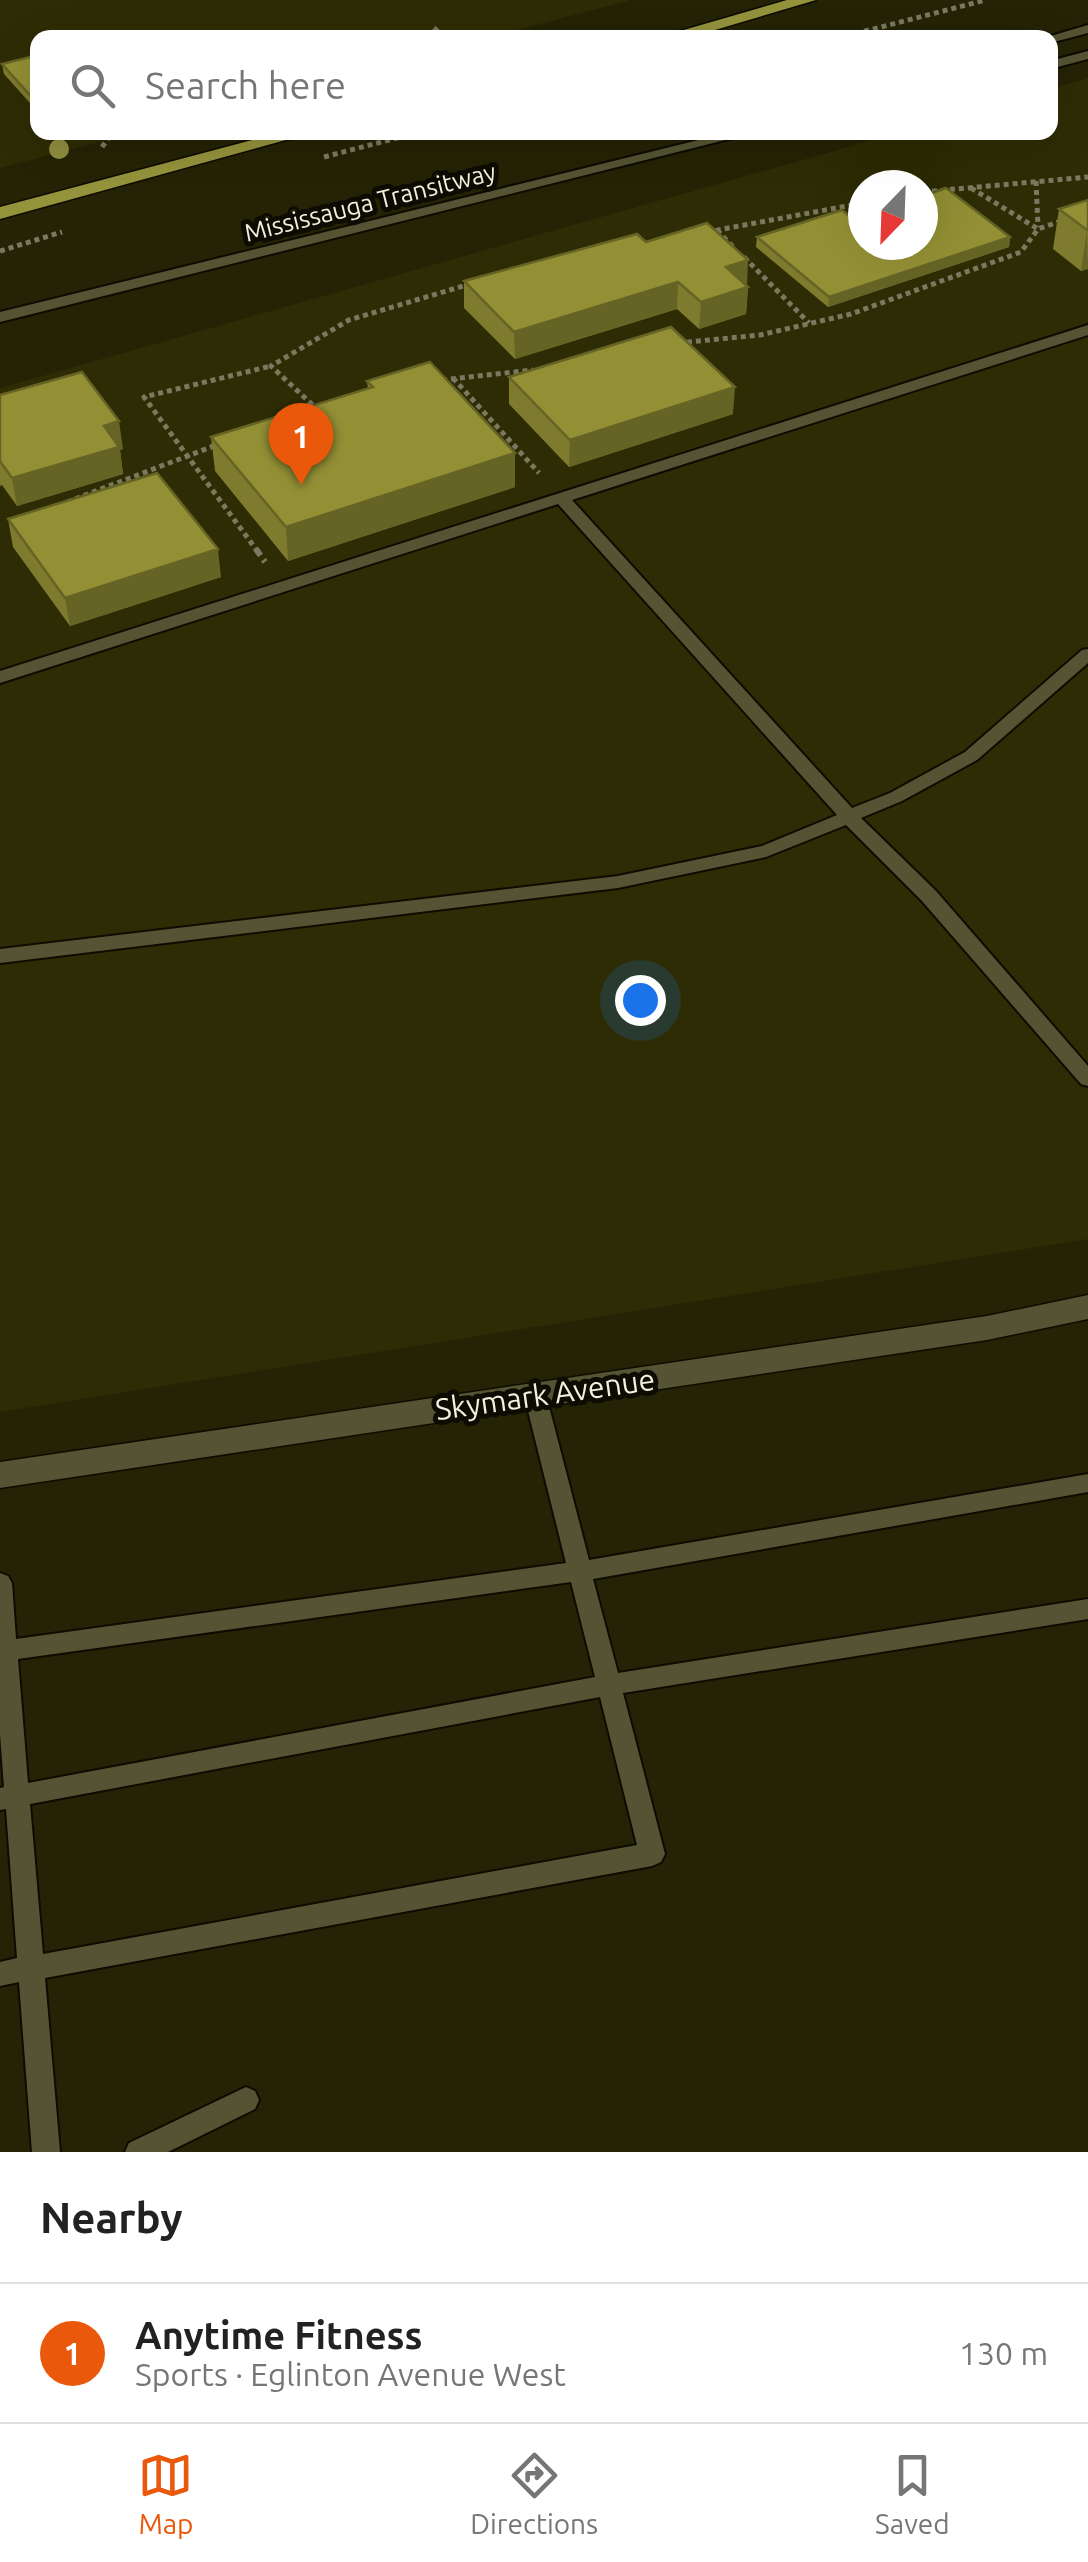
<!DOCTYPE html>
<meta charset="utf-8">
<style>
:root{--surface:#fff;--page:#f2f2f2;--text:#222;--muted:#767676;--line:#e0e0e0;--accent:#ea580c}
body{margin:0;font-family:Ubuntu,sans-serif;background:var(--page);color:var(--text)}
.compass{position:absolute;left:848px;top:170px;width:90px;height:90px;border-radius:50%;background:var(--surface);box-shadow:0 10px 40px #0002;rotate:203deg}
.you{position:absolute;left:640px;top:1000px;width:35px;height:35px;margin:-25px;border:8px solid #fff;border-radius:50%;background:#1a73e8;box-shadow:0 0 0 15px #1a73e833}
.badge{display:grid;place-items:center;width:65px;height:65px;border-radius:50%;background:var(--accent);color:#fff;font-size:32px;font-weight:700}
.pin{position:absolute;translate:-50% -82px;filter:drop-shadow(0 2px 5px #0008)}
.pin::after{content:'';position:absolute;top:52px;width:35px;height:30px;background:inherit;clip-path:polygon(0 0,100% 0,50% 100%)}
.list{margin:0;padding:0;list-style:none}
h2{display:flex;justify-content:space-between;align-items:center;height:130px;margin:0;padding:0 40px;font-size:42px}
h2 small{font-size:32px;font-weight:400;color:var(--muted)}
.list li{display:grid;grid-template-columns:65px 1fr auto;gap:30px;align-items:center;box-sizing:border-box;height:140px;padding:0 40px;border-top:2px solid var(--line)}
.list b{display:block;font-size:38px;white-space:nowrap}
.list p{margin:0;font-size:32px;white-space:nowrap;color:var(--muted)}
.list em{font-size:32px;font-style:normal;color:var(--muted)}
.icon{flex:none;width:55px;height:55px;fill:none;stroke:currentColor;stroke-width:2;stroke-linecap:round;stroke-linejoin:round}
.map{position:relative;flex:none;width:1088px;height:2152px;overflow:hidden}
.search{position:absolute;background:var(--surface);box-shadow:0 10px 40px #0002;left:30px;right:30px;top:30px;height:110px;display:flex;align-items:center;gap:25px;box-sizing:border-box;padding:0 35px;border-radius:20px;color:var(--muted);font-size:38px}
.sheet{height:270px;background:var(--surface)}
nav{display:flex;justify-content:space-around;align-items:center;box-sizing:border-box;height:140px;border-top:2px solid var(--line);background:var(--surface);font-size:28px;color:var(--muted)}
nav a{display:grid;justify-items:center;gap:5px}
nav .on{color:var(--accent)}
.map>svg:first-child{display:block}
.built{fill:#2e2c04;fill-rule:evenodd}
.lines{fill:none;stroke-linecap:round;stroke-linejoin:round}
.service-casing{stroke:#0e0c00;stroke-width:4}
.minor-casing{stroke:#0e0c00;stroke-width:3}
.primary-casing{stroke:#0e0c00;stroke-width:3}
.path-far1{stroke:#7a7960;stroke-width:5;stroke-dasharray:5 4;stroke-linecap:butt}
.path{stroke:#7a7960;stroke-width:6;stroke-dasharray:8 5;stroke-linecap:butt}
.service{fill:#545434;fill-rule:evenodd}
.minor{fill:#545434;fill-rule:evenodd}
.primary{fill:#95923c;fill-rule:evenodd}
.tree{fill:#908e3f}
.wall{fill:#7e7b2e}
.shaded-wall{fill:#666425}
.building{fill:#928f35;stroke:#666425;stroke-width:2.5}
.labels{text-anchor:middle;dominant-baseline:central;stroke-width:10;stroke-linejoin:round;paint-order:stroke}
.far-street-label{font-size:25px;fill:#f1f1df;stroke:#0c0c02}
.street-label{font-size:30px;fill:#f1f1df;stroke:#0c0c02}
</style>
<div class="map">
<svg width="1088" height="2152" viewBox="0 0 1088 2152">
<rect width="100%" height="100%" fill="#242305"/>
<path class="built" d="M0,0H631L490,37L38,38V132L133,133L0,168Z
M1088,78V1239L0,1412V388L897,133L1050,132L1051,89ZM863,185H923V245H863Z"/>
<g class="lines">
<defs>
<path id="service" d="M1088,25V33L1050,43V38H1044Z
M1088,51V59L1050,69V61Z
M731,132H757L0,322V312Z
M1088,325V335L572,500L852,808L890,793L965,752L1082,650L1088,649V663L977,760L902,801L861,818L936,891L1088,1066V1086L1081,1084L922,901L846,825L766,857L618,888L0,963V949L618,876L762,846L837,815L558,504L0,683V671Z
M535,1386L543,1389L546,1395L589,1560L1088,1474V1492L593,1579L618,1673L1088,1599V1619L623,1693L665,1854L661,1862L652,1866L45,1978L60,2152H32L19,1982L0,1986V1962L17,1958L6,1809L0,1810V1788L4,1787L0,1734V1573L8,1576L12,1583L16,1639L566,1563L524,1395L527,1389ZM571,1582L595,1677L28,1783L18,1659ZM600,1697L637,1845L43,1954L30,1804Z
M246,2087L255,2091L259,2100L255,2109L168,2152H125L129,2143Z"/>
<path id="minor" d="M1088,1295V1319L987,1340L0,1488V1462L987,1316Z"/>
<path id="primary" d="M787,0H816L688,38H656Z
M282,132H315L0,219V207Z"/>
</defs>
<use href="#service" class="service-casing"/>
<use href="#minor" class="minor-casing"/>
<use href="#primary" class="primary-casing"/>
<path class="path-far1" d="M428,38L439,26
M838,38L986,0
M102,147L113,132
M324,157L420,132
M1036,181L1038,227
M971,188L1038,229
M923,192L1088,177
M717,230L735,249
M707,232L863,203
M0,251L62,232
M744,257L809,323
M678,343L760,335L851,314L1021,252L1038,229L1064,220
M453,378L539,473
M442,380L533,370
M319,411L271,366L349,320L470,284
M67,502L219,444
M258,552L144,397L271,366"/>
<path class="path" d="M256,549L265,562"/>
<use href="#service" class="service"/>
<use href="#minor" class="minor"/>
<use href="#primary" class="primary"/>
</g>
<circle class="tree" cx="59" cy="149" r="10"/>
<path class="wall" d="M38,55V112L4,74L2,64Z
M1088,200V269L1081,271L1053,249L1059,209Z
M757,237H1010L1009,247L828,307L756,247Z
M646,242L747,286L748,287L746,314L699,329L677,309L515,359L464,308V281Z
M509,377L733,414L569,467L509,404Z
M367,381L515,487L288,561L215,471L211,437L368,389Z
M0,395L123,449L120,450L123,474L17,506L2,485L0,486Z
M8,519L221,577L70,626L13,547Z"/>
<path class="shaded-wall" d="M1087,230L1088,269L1081,271Z
M1010,237L1009,247L828,307L829,297Z
M748,260L747,287L726,267Z
M678,282L677,309L515,359L514,332Z
M748,287L746,314L699,329L701,302Z
M735,387L733,414L569,467L570,440Z
M119,421L123,449L120,450L123,474L17,506L12,478L104,426Z
M515,453V487L288,561L286,527Z
M218,549L221,577L70,626L65,598Z"/>
<path class="building" d="M38,55V104L2,64Z
M946,188L1010,237L829,297L757,237L842,210L852,218L863,215V245H923V196Z
M1088,200V230H1087L1059,209Z
M707,223L748,260L726,267L748,287L701,302L678,282L514,332L464,281L637,234L646,242Z
M671,327L735,387L570,440L509,377Z
M430,362L515,453L286,527L211,437L373,387L367,381Z
M82,372L119,421L104,426L119,447L12,478L0,461V395Z
M157,473L218,549L65,598L8,519Z"/>
<g class="labels">
<g class="far-street-label">
<text transform="translate(370 202) rotate(-14)">Mississauga Transitway</text>
</g>
<g class="street-label">
<text transform="translate(545 1394) rotate(-8)">Skymark Avenue</text>
</g>
</g>
</svg>
<svg class="compass" viewBox="-18 -18 36 36"><path d="M0-13l5 13h-10z" fill="#e53935"/><path d="M0 13l5-13h-10z" fill="#767676"/></svg>
<div class="you"></div>
<div class="pin badge" style="left:301px;top:485px">1</div>
<div class="search"><svg class="icon" aria-label="search" viewBox="0 0 24 24"><circle cx="10" cy="10" r="6"/><path d="M15 15l6 6"/></svg>Search here</div>
</div>
<section class="sheet">
<h2>Nearby<small></small></h2>
<ul class="list">
<li><span class="badge">1</span><div><b>Anytime Fitness</b><p>Sports · Eglinton Avenue West</p></div><em>130 m</em></li>
</ul>
</section>
<nav>
<a class="on"><svg class="icon" aria-label="map" viewBox="0 0 24 24"><path d="M3 6l6-2 6 2 6-2v14l-6 2-6-2-6 2zM9 4v14M15 6v14"/></svg>Map</a>
<a><svg class="icon" aria-label="directions" viewBox="0 0 24 24"><path d="M12 3l9 9-9 9-9-9zM9 14v-3h6M13 9l2 2-2 2"/></svg>Directions</a>
<a><svg class="icon" aria-label="saved" viewBox="0 0 24 24"><path d="M7 4h10v16l-5-4-5 4z"/></svg>Saved</a>
</nav>
